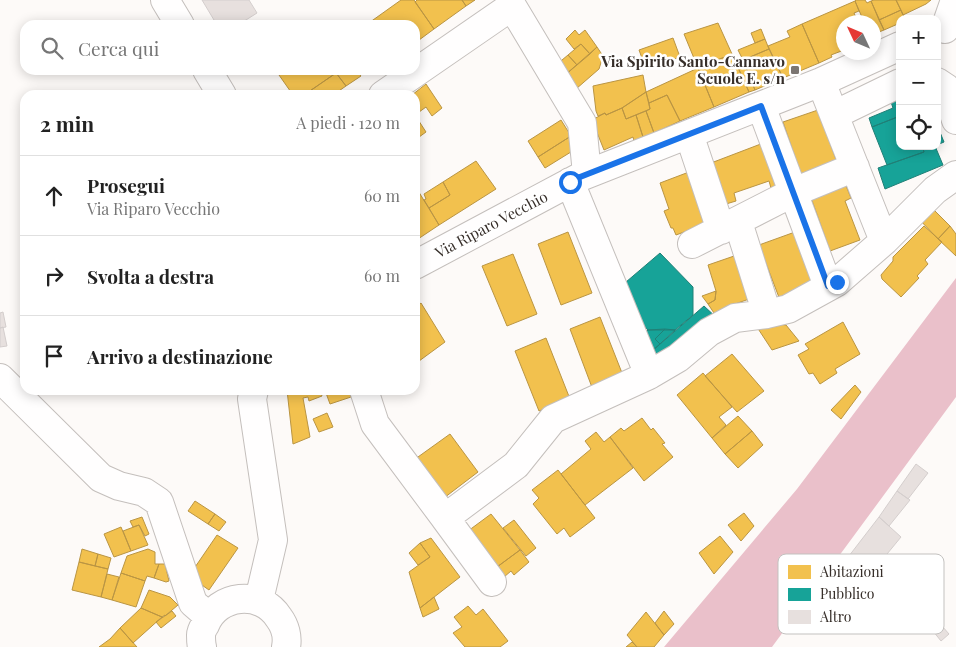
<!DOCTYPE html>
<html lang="it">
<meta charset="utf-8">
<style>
:root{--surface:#fff;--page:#f2f2f2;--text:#222;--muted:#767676;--line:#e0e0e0}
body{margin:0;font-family:"Playfair Display",serif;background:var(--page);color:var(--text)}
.controls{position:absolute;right:15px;top:15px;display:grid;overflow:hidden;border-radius:10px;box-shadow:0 2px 12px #0003}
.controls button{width:45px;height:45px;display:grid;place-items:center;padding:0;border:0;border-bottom:1px solid var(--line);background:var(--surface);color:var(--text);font:25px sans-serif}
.compass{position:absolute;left:836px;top:15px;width:45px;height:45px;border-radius:50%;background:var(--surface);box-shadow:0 2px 12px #0003;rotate:314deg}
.stop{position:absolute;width:15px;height:15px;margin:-11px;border:4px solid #1a73e8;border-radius:50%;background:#fff}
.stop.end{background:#1a73e8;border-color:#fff;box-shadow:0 1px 5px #0008}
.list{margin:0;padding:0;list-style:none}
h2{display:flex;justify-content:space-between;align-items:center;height:65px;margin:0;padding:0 20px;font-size:21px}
h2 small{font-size:16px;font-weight:400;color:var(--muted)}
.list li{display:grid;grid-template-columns:32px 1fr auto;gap:15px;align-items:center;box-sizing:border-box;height:80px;padding:0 20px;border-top:1px solid var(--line)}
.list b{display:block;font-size:19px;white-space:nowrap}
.list p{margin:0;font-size:16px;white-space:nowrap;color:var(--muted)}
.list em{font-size:16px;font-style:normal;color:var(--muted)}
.icon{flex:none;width:28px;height:28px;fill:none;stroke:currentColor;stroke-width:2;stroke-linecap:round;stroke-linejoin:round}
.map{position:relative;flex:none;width:956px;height:647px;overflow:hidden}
.search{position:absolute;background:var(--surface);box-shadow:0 2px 12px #0003;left:20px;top:20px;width:400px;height:55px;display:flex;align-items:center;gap:12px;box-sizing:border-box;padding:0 18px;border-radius:15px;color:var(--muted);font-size:19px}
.panel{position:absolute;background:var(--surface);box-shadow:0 2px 12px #0003;left:20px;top:90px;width:400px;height:305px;border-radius:15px}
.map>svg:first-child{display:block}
.water{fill:#eac0ca}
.homes{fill:#f2c14e;stroke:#ba9543}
.public{fill:#17a398;stroke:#218077}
.building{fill:#e7e0de;stroke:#d4cecd}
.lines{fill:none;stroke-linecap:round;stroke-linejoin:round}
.minor-casing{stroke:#c4bfbc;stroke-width:30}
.minor{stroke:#fffefe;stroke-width:28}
.route{stroke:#1a73e8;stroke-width:6}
.poi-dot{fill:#7c7672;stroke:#fff;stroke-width:2}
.labels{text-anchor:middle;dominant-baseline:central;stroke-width:5;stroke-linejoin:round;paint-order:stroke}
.poi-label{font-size:15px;font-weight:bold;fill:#372f2a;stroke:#fff;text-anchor:end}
.street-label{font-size:15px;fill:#372f2a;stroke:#fff}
.key{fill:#fff;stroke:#c3c1bf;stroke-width:1}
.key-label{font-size:14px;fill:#372f2a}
</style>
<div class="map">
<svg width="956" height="647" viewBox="0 0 956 647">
<rect width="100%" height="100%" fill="#fdfaf8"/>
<path class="water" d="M956,278V397L772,647H664L797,489Z"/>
<path class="homes" d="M401,0H414L434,29L415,43V25H366Z
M417,0H462L466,6L434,29L415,2Z
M462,0H475L466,6Z
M856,0H865L867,3L871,1L884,30L874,34V22H864L855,1Z
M874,0H896L901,10L879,20L871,1Z
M896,0H931L926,4L903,15Z
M855,1L859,11L854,13L858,22H844V50L831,55L832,57L819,63L802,24Z
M901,10L905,19H900V23L884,30L879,20Z
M718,23L732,54L698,68L684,34Z
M802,24L819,63L783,78L768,46L790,37L787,31Z
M761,29L765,39L755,43L751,33Z
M575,30L579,35L585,30L597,47L590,54L581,44L574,49L566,39Z
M673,38L680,57L646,69L639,50Z
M765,39L769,49L743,60L738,50Z
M581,44L590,54L577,65L568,55Z
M597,47L603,56L599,69L576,89L565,75Z
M769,49L783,78L755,90L743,60Z
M732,54L749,92L714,107L698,68Z
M568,55L577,65L565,75L556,65Z
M743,60L755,90L749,92L736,63Z
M698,68L714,107L680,121L667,95L649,103L646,92Z
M275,70H286L279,75Z
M286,70H334L336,73L304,95H293L279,75Z
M334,70H356L361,76L346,86Z
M336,73L346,86L333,95H304Z
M643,75L646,92L622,108L606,115L605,113L598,116L596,111L593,86Z
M426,84L442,108L432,116L426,107L415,115V95H412Z
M646,92L650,109L626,119L622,108Z
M667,95L680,121L654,133L646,111L650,109L649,103Z
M622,108L626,119L636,115L643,137L634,141L633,137L604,150L592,120L605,113L606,115Z
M818,110L838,165L802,178L783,122Z
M646,111L654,133L643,137L636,115Z
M415,115L426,132L415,140Z
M561,120L571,136L538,157L528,141Z
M571,136L579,147L545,168L538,157Z
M766,142L782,184L771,188L769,181L734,193L736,201L726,204L711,163Z
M476,161L496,189L439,225L429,208L450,195L443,182Z
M689,172L708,223L676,235L673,228H671L664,211L669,209L660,183Z
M443,182L450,195L429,208L424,200L426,199L424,194Z
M845,183L851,198L845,201L860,240L830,251L810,195Z
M417,189L439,225L415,241V191Z
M931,207L950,226L938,239L917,217Z
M924,226L942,242L925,260L928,264L917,276L919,278L901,297L882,279L881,275L893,261V257Z
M950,226L956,234V256L938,239Z
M568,232L592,293L561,305L538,244Z
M795,232L815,287L780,300L759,245Z
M513,254L537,314L507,326L482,266Z
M737,255L752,298L735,304L718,319L708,304L715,300L716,291L708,265Z
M716,291L715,300L708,304L702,296Z
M421,303L445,342L415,364V308Z
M600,317L624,378L593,390L570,329Z
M753,321L786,325L799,341L772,350Z
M843,322L860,354L835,369L837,373L820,384L813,373L809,374L798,355L809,349L805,344Z
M546,338L570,399L539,411L515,351Z
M732,354L764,391L737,412L705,376Z
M703,373L732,407L719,417L726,425L712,438L677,395Z
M855,385L861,392L841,419L831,410Z
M287,390H320L322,396L309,401L308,397L303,398L310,437L293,444Z
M335,390H350L351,397L330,404L326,393Z
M327,413L333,427L319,432L313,419Z
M738,416L752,431L725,454L712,438Z
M642,418L651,430L653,428L665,443L662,444L673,457L644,481L610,437L621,428L624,431Z
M752,431L763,445L738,468L725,454Z
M596,432L604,442L610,437L633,468L585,505L561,474L591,449L585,441Z
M450,434L478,472L440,501L411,462Z
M558,470L595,518L570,537L564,528L557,534L533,504L539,498L532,490Z
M195,501L215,514L208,524L188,511Z
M744,513L754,526L741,541L728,525Z
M215,514L226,522L219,531L208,524Z
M491,514L520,550L497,567L468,531Z
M142,517L149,534L145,536L139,525L133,527L130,521Z
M514,520L536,548L526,556L503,528Z
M139,525L148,545L131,551L123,531Z
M121,527L131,551L114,557L104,534Z
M217,535L238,548L209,590L189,576Z
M720,536L733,552L714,574L699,553Z
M431,538L460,577L420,608L409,572L430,557L420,543Z
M420,543L430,557L418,565L409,553Z
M82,549L98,554L95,566L79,562Z
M148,549L155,552V564H159L154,578L147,576L145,581L121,573L127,556Z
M520,550L529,562L514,575L511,571L504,577L497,567Z
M98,554L111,558L108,569L95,566Z
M79,562L108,569L101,597L72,590Z
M159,564H165L169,581L166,582L154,578Z
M121,573L145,581L136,607L112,600Z
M107,574L119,577L112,600L101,597Z
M149,590L170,597L178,605L165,616V615L162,617L141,608Z
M434,597L439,609L423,617L420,608Z
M468,606L476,615L483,609L508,641L500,647H465L453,633L462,627L454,617Z
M141,608L162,617L133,643L120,628Z
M172,611L176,616L161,628L156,622Z
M664,611L674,624L664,635L655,623Z
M646,612L664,635L654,647H637L627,635Z
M120,628L137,647H99L110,639Z
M632,642L637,647H626Z"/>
<path class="public" d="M900,99V116L872,127L869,118L893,108L891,102Z
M900,116V146H922L924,152L887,165L872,127Z
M937,125L944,142L937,145Z
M922,146H935L943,165L885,189L878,168L924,152Z
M660,253L693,287V315L675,330H648L626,307V282Z
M704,306L718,319L664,362L652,351Z
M665,329L675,330L660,344L655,339Z
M665,329L655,339L660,344L652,351L640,338L648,330Z"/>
<path class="building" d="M202,0H249L257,13L238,25H217Z
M3,312L6,327L0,328V313Z
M3,327L7,346L0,347V328Z
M916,464L928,473L908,499L897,491Z
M897,491L910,500L889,526L879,517Z
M879,517L901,537L878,565L869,557L855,575L842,565Z
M936,619L949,634L941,641L929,626Z"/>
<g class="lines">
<defs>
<path id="minor" d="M165,0L180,25
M945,29L955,0
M207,70L222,95
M821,82L884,241
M937,82L946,88L956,120
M383,95L512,6L582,123L587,174
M761,106L828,286
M834,115L900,83
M689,134L721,230
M570,182L649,375
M738,222L767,314
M692,244L794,192L855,167
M415,265L580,177L821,82L900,46
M0,378L101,478L119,486L144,492L159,502L193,603L208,616
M254,390L252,399L273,540L259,600
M364,390L375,424L445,518
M492,582L445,518L516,465L553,419L649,375L678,358L709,332L735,318L767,314L788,309L837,282L884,241L935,190L956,175
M202,647C201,643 201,639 201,635C201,632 203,628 205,625C217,594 261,589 279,618C285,626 288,637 286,647"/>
</defs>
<use href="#minor" class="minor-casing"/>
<use href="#minor" class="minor"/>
</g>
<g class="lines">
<path class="route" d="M570,182L580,177L761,106L828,286L837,282"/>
</g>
<rect class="poi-dot" x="790" y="65" width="10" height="10" rx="2.5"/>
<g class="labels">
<g class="poi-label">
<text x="785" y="61">Via Spirito Santo-Cannavo<tspan x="785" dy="17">Scuole E. s/n</tspan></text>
</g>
<g class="street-label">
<text transform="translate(491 224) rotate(-28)">Via Riparo Vecchio</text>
</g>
</g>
<rect x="778" y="554" width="166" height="80" rx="8" class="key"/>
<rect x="788" y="565" width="23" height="14" fill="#f2c14e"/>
<rect x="788" y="588" width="23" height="13" fill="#17a398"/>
<rect x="788" y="610" width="23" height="14" fill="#e7e0de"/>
<g class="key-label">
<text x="820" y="577">Abitazioni</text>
<text x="820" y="599">Pubblico</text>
<text x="820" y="622">Altro</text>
</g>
</svg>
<div class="controls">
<button>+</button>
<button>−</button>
<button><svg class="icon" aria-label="locate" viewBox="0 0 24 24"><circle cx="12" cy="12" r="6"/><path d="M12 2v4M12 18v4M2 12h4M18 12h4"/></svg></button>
</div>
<svg class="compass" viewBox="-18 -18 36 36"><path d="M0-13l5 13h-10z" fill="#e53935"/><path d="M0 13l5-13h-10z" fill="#767676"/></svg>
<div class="stop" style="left:570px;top:182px"></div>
<div class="stop end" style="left:837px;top:282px"></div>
<div class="search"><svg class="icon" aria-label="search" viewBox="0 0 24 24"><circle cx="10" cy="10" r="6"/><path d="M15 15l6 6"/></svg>Cerca qui</div>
<section class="panel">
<h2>2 min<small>A piedi · 120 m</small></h2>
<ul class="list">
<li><svg class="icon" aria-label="ahead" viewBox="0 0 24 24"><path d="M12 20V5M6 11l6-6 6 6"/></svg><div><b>Prosegui</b><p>Via Riparo Vecchio</p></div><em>60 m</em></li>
<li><svg class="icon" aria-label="right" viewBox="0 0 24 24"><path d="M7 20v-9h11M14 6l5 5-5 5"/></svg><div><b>Svolta a destra</b></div><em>60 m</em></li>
<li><svg class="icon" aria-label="arrive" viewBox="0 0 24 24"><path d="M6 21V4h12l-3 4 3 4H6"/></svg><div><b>Arrivo a destinazione</b></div></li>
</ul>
</section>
</div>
